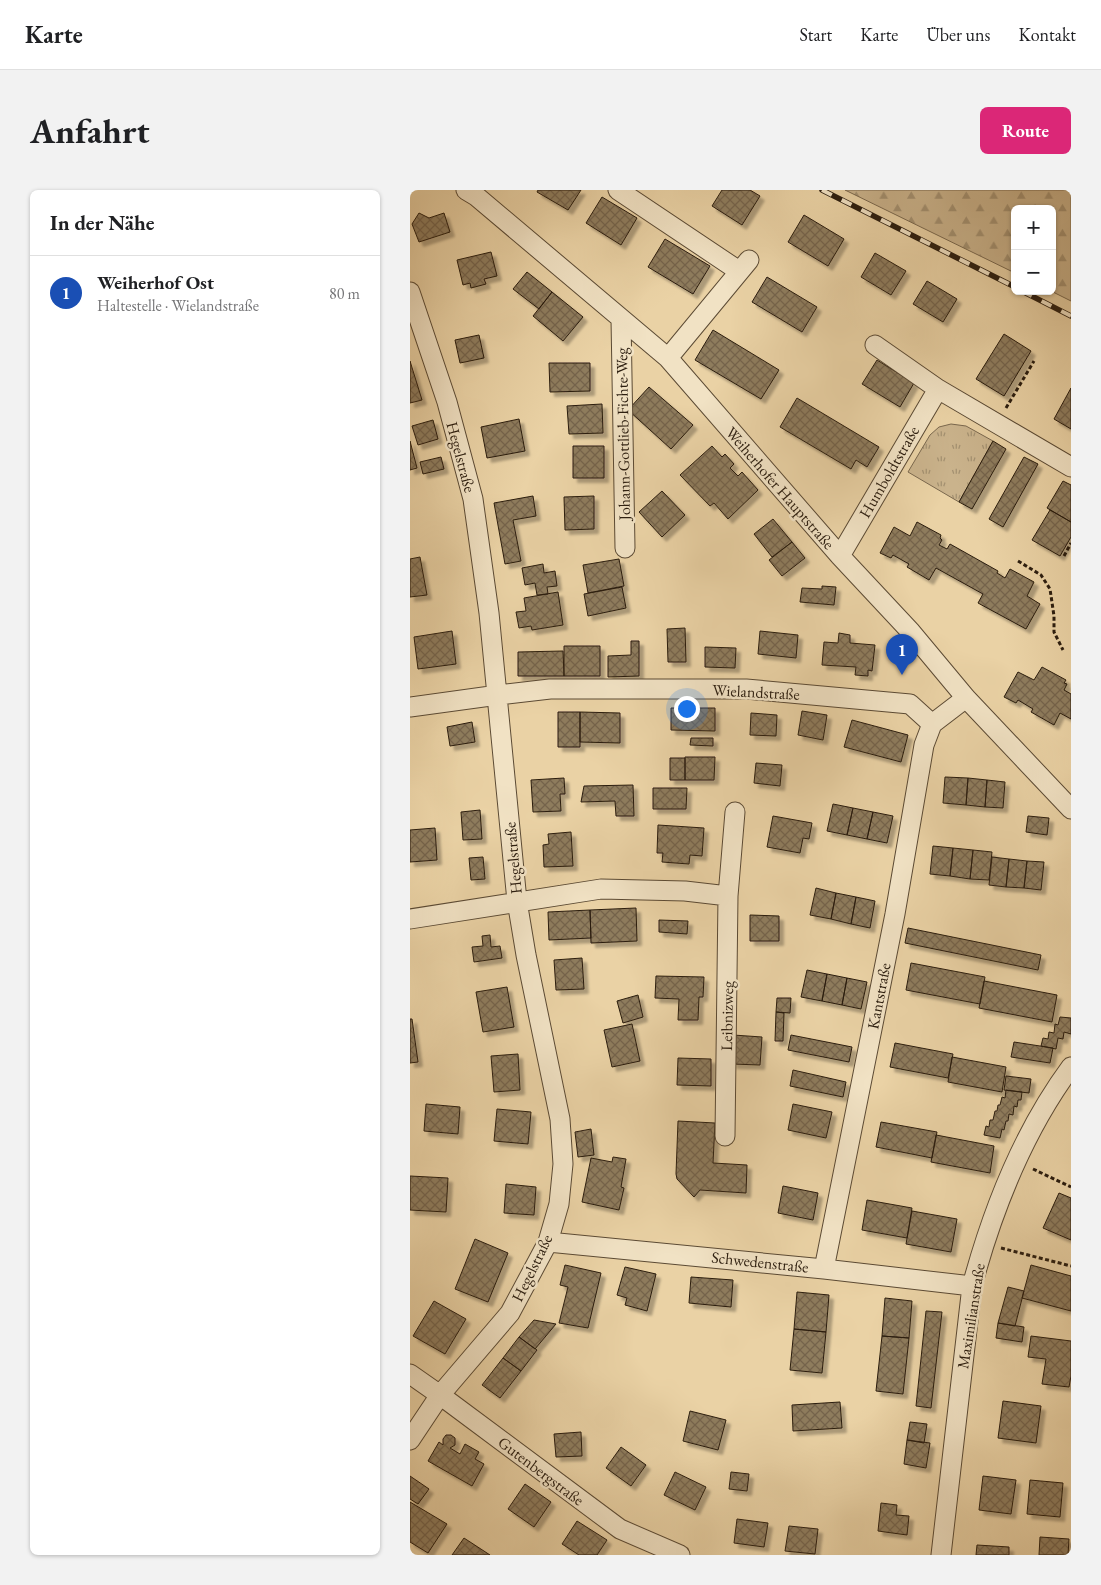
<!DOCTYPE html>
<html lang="de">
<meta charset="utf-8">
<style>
:root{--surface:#fff;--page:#f2f2f2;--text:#202124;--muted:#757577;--line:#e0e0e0;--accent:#db2777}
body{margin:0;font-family:"EB Garamond",serif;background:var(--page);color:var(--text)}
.controls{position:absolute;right:15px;top:15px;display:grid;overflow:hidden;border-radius:8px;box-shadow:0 1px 4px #0004}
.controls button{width:45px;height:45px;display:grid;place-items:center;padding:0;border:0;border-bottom:1px solid var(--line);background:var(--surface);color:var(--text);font:25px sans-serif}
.you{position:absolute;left:276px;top:518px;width:18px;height:18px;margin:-12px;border:4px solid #fff;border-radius:50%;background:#1a73e8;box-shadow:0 0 0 8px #1a73e833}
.badge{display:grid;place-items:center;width:32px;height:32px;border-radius:50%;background:var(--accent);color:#fff;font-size:16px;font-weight:700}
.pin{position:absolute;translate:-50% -41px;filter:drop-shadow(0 1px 2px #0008)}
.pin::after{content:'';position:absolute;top:26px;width:18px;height:15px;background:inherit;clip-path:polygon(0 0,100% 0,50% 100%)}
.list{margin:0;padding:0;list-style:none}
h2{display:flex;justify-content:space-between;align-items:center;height:65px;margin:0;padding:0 20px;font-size:21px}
h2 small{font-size:16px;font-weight:400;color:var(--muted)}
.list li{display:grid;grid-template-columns:32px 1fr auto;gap:15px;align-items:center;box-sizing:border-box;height:75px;padding:0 20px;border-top:1px solid var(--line)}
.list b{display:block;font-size:19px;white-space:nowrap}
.list p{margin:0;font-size:16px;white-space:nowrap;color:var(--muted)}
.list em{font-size:16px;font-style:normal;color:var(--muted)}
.map{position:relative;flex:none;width:661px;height:1365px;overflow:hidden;border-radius:8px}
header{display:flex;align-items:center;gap:30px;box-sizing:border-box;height:70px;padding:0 25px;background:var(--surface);border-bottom:1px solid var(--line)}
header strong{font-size:24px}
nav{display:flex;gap:28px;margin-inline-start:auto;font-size:18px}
.intro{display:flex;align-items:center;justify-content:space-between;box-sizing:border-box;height:120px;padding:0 30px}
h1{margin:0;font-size:35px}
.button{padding:12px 22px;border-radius:8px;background:var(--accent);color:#fff;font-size:18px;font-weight:700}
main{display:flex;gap:30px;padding:0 30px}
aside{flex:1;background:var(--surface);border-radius:8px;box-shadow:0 1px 4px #0004}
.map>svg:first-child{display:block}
.grass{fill:url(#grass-tufts);stroke:#7a684e}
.forest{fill:url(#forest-firs);stroke:#7a684e}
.building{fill:url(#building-cross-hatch);stroke:#2b1d0f;filter:url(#shadow)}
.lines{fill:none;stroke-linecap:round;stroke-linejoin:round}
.minor-casing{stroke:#5b4a34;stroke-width:21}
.path{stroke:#2b1d0f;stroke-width:3;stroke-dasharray:4 2.5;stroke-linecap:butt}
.minor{stroke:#f1e2c4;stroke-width:19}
.rail-casing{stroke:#2b1d0f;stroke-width:5.5}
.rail{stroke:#f1e2c4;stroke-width:4;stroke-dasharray:11;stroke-linecap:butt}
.labels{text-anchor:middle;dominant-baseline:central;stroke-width:5;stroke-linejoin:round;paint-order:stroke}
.street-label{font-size:16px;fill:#2b1d0f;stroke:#f1e2c4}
</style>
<header>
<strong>Karte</strong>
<nav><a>Start</a><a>Karte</a><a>Über uns</a><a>Kontakt</a></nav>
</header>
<div class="intro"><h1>Anfahrt</h1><a class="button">Route</a></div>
<main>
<aside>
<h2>In der Nähe<small></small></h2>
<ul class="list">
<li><span class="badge" style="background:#1a4fb4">1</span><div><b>Weiherhof Ost</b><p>Haltestelle · Wielandstraße</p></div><em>80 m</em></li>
</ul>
</aside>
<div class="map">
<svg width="661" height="1365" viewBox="0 0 661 1365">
<defs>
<pattern id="grass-tufts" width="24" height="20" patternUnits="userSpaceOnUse" patternTransform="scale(1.25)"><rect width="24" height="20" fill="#cab38c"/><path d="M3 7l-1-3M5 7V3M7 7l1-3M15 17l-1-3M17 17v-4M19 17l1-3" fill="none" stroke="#a49171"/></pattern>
<pattern id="forest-firs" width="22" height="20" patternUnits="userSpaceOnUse" patternTransform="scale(1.25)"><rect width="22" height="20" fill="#cab38c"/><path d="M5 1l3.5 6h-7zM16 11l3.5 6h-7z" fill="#a49171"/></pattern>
<pattern id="building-cross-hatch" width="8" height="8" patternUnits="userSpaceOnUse" patternTransform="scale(1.25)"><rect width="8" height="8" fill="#8e7b5d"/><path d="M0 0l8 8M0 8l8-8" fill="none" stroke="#74644b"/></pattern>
<filter id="shadow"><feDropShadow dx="4.5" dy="4.5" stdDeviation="1" flood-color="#0004"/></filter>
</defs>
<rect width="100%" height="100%" fill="#ead2a5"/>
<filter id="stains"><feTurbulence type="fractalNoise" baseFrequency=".004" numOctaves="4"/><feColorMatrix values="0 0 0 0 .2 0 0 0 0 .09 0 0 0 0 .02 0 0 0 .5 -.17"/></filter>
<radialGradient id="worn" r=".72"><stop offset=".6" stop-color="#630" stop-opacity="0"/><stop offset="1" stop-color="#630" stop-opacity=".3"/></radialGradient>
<path class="grass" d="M541,234L556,236L583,251L549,312L498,282L520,245L529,237Z"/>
<path class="forest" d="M435,0H661V111L641,101H642V19H605V83Z"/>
<path class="building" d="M128,0H171L158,20L127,2Z
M312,0H340L350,6L332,35L302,16Z
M192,7L227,28L211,55L176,33Z
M9,23L19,28L34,23L40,42L9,52L2,34Z
M394,25L434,49L418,76L378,52Z
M255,49L300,76L283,104L238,77Z
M81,62L87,86L74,89L76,94L61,98L60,93L53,95L47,70Z
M465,63L496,81L481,105L451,87Z
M117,82L142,102L129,119L103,99Z
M357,87L407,117L392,142L342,112Z
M517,91L547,109L533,132L503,114Z
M142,102L173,127L153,151L123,126Z
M303,140L369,180L351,209L285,170Z
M594,144L621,161L594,206L566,189Z
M69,145L74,168L50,173L45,150Z
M467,170L504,193L490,217L452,194Z
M0,171L12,210L0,213Z
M139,173H180V201L140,202Z
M239,197L283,235L261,259L218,220Z
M661,198V239L644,229Z
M387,208L469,257L457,277L446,270L441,279L370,237Z
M192,214L193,243L159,244L157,216Z
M109,229L115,261L77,268L71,237Z
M23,230L28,249L8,255L2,236Z
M0,251L7,278L0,280Z
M583,251L596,259L562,319L549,312Z
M163,256H194V288H163Z
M302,256L312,267L315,264L324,274L320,278L328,286L332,282L348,300L318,329L304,313L300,316L270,285Z
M31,267L34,279L13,284L10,272Z
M614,267L628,274L593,337L579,329Z
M653,291L661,295V332L637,318Z
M252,301L275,325L252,347L229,322Z
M123,306L126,326L103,330L111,371L95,374L84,313Z
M184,306V339L155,340L154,307Z
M640,320L661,332V347L650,366L622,350Z
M363,329L382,352L362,367L344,344Z
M507,332L531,345L530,348L532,350L529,355L537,359L540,354L588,381L587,383L595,388L600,379L624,392L617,406L630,414L616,439L568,413L573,404L526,378L519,390L497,377L499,374L483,365L481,368L470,363L484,337L500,346Z
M382,352L395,368L372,386L359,370Z
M10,367L17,405L0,407V369Z
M209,369L214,396L178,403L173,375Z
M133,374L134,383L145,381L147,396L137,397L138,404L127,405L125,393L115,395L112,378Z
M412,396L426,397L424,415L390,412L392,398L412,399Z
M212,397L216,418L178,426L174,404Z
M148,402L153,435L122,440L121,436L109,438L106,422L116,421L114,408Z
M275,438L276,472H258L257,439Z
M42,441L46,474L8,479L4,447Z
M350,441L388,445L386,468L348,464Z
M429,443L440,445V453L465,455L462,481L458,480V486L445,485L446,477L412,475L414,452L428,453Z
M221,451H229V486L198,487V466L221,465Z
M154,456H190V486H154Z
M295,457L326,458L325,478L295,477Z
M153,461L154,486H108V462Z
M632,477L656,490L654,493L657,494L654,500L661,504V529L650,523L644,535L621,522L623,519L608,510L606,513L594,507L608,482L624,490Z
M261,518H305V541L261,540Z
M392,521L417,525L413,550L388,545Z
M148,522H170V557H148Z
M170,522L210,523V553L170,552Z
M341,523L367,525L366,546L340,545Z
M442,530L498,545L491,572L434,557Z
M62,532L65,552L40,556L37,537Z
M281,548H303V556L280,555Z
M275,567H305L304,590H275Z
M260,568H275V590H260Z
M346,573L372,575L370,596L344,593Z
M535,587L558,588L556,615L533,613Z
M154,588L155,604H150L151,621L123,622L121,590Z
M558,588L577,590L575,617L556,615Z
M577,590L595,592L593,618L575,617Z
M223,595L224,626H206L205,611L171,612L174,596Z
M243,598H277L276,619H243Z
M423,614L443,618L437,645L417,641Z
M443,618L463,622L457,649L437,645Z
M70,620L72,649L53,650L51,622Z
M463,622L483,626L477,653L457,649Z
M363,626L402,633L399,649L393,648L390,663L357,657Z
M618,626L639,628L637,645L616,642Z
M248,635L294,638L292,666L280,665L279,674L252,672L253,663H247Z
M25,638L27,670L0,672V640Z
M161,642L163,676L134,677L133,655L139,654L138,644Z
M523,656L543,658L540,686L520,684Z
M543,658L563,660L560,689L540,686Z
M563,660L582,662L579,690L560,689Z
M73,667L75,689L61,690L59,668Z
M582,667L599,669L596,697L579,695Z
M599,669L617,671L614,698L596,697Z
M617,671L634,672L631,700L614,698Z
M406,698L426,703L421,729L400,725Z
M426,703L446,707L441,734L421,729Z
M446,707L465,711L460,738L441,734Z
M226,718L227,751L181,753L180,720Z
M180,720L181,748L139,750L138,722Z
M340,725L369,726V751H340Z
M249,730L278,731L277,744L249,742Z
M498,738L631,765L628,780L495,753Z
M80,745L81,757L90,756L92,768L64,772L62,757L73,756L72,746Z
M172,768L174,799L146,800L144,770Z
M501,773L575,787L570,814L496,800Z
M397,780L417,784L412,811L391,807Z
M417,784L437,788L432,815L412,811Z
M246,786L294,787L293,807H289L288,830H268L269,809L245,808Z
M437,788L457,792L451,819L432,815Z
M574,791L647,805L642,832L569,818Z
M97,797L104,837L73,842L66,802Z
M228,805L233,827L213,833L207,811Z
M367,808H381L380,823L366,822Z
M366,822L374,823L373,851H365Z
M650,827L661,828V844L654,842L653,849L648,848L646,859L631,856L633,848L638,849L639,842L644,843L645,834L648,835Z
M0,829H2L8,872L0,873Z
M222,834L230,871L202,877L194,840Z
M323,845L352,847L350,875L322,874Z
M381,845L442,857L439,872L378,860Z
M604,852L643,858L640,873L601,867Z
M485,853L543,864L538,888L480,877Z
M108,864L110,900L84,902L81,866Z
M542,867L596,877L592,902L538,892Z
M268,868L301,869V896L267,895Z
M383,880L436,892L433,907L380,896Z
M596,886L621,889L619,903L594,900Z
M596,900L612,902L611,910H608L607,917L604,916L603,925L599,924L598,931H596L594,940L592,939L590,948L574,945L576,936L579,937L580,930H583L585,921H587L588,915H590L592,907L595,908Z
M16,914L50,917L48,944L14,941Z
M383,914L422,922L416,948L378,940Z
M87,919L121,922L118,954L84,951Z
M268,931L305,933L303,973L337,975L336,1003L290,1000L284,1007L267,989L266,984Z
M471,932L527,942L522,968L466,957Z
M181,939L184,965L168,967L165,942Z
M526,945L584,956L580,983L521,972Z
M203,967L216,969L211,997L214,998L209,1020L172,1012L181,968L202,972Z
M0,986L38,988L36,1022L0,1020Z
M96,994L126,997L124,1025L94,1023Z
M373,996L408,1003L403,1030L368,1023Z
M649,1003L661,1008V1050L633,1038Z
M457,1010L502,1018L497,1048L452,1040Z
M502,1021L547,1029L541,1062L496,1054Z
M65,1049L98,1063L78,1112L45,1099Z
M155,1075L191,1083L178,1138L149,1133L158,1097L150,1095Z
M621,1075L661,1086V1121L612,1108Z
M215,1077L246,1084L237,1121L215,1115L217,1108L207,1105Z
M281,1087L323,1090L321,1117L279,1113Z
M598,1097L614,1101L605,1136L588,1133Z
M387,1102L419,1105L416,1142L384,1139Z
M475,1108L502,1111L499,1148L472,1146Z
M24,1111L56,1129L35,1164L3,1146Z
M516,1121L532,1122L521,1218L506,1216Z
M124,1130L146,1134L125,1159L109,1147Z
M588,1133L614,1137L612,1152L586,1148Z
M384,1139L416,1142L412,1183L380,1180Z
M472,1146L499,1148L493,1204L466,1201Z
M621,1146L661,1151V1186L659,1197L632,1194L636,1169L618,1167Z
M109,1147L127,1160L111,1181L93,1168Z
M93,1168L111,1181L90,1208L72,1195Z
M593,1211L631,1216L626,1253L588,1248Z
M430,1212L432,1238L383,1241L382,1215Z
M280,1221L316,1230L308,1260L273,1251Z
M500,1232L517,1234L514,1253L497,1250Z
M171,1242L172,1266L146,1267L144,1244Z
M36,1245H41L45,1248V1255L40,1258L50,1264L55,1254L69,1262L65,1269L74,1274L62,1296L18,1271L29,1252L33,1255V1249Z
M497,1250L520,1253L516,1278L494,1274Z
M211,1257L236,1275L221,1296L196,1278Z
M265,1282L296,1297L285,1320L254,1305Z
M321,1282L339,1284L337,1301L319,1299Z
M0,1286L19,1299L8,1314L0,1309Z
M573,1286L606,1290L601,1324L569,1320Z
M620,1290L653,1293L650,1327L617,1324Z
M115,1294L141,1312L124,1337L98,1319Z
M0,1312L37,1334L18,1363L0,1352Z
M471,1313L487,1315L486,1325L499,1326L497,1345L468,1341Z
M327,1329L358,1333L354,1357L324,1353Z
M167,1331L197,1350L187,1365H169L152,1354Z
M379,1336L408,1339L405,1364L375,1361Z
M630,1347L659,1349L658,1365H629Z
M54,1348L80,1365H42Z
M567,1355L599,1357V1365H566Z"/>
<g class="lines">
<defs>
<path id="minor" d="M56,0L66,6L258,168L430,366L501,442L556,508L661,619
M208,0L329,81
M0,102L37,212L63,309L79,423L107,711L116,765L150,929L153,974L149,1014L138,1052L100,1123L30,1205L0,1250
M211,129L215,358
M465,155L528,199
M258,168L339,70
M430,366L528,199L661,277
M0,517L88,505L140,499H336L500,514L522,534
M522,534L556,508
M0,729L191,699L275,701L318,706
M315,946L318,706L325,622
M138,1052L414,1079L562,1096
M414,1079L485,724L514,555L522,534
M0,1184L30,1205L210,1339L270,1365
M531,1365L562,1096C583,1018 613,942 661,877"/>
</defs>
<use href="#minor" class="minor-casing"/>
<path class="path" d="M596,218L624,171
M654,366L661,353
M608,371L631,385L640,399L644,426V442L653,460
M623,979L661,997
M591,1058L661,1076"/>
<use href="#minor" class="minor"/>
<defs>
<path id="rail" d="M412,0L605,97
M612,101L661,126"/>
</defs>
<use href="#rail" class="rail-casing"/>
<use href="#rail" class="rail"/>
</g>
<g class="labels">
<g class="street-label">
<text transform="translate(213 244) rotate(-91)">Johann-Gottlieb-Fichte-Weg</text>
<text transform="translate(51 267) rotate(75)">Hegelstraße</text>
<text transform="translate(479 282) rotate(-60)">Humboldtstraße</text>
<text transform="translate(370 298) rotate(49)">Weiherhofer Hauptstraße</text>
<text transform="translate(346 502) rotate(3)">Wielandstraße</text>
<text transform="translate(103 668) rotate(-95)">Hegelstraße</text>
<text transform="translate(469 806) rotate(-79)">Kantstraße</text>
<text transform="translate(317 826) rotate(-89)">Leibnizweg</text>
<text transform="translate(350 1072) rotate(6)">Schwedenstraße</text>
<text transform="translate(122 1078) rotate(-64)">Hegelstraße</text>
<text transform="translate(561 1126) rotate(-81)">Maximilianstraße</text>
<text transform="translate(131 1281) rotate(37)">Gutenbergstraße</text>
</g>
</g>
<rect width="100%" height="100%" filter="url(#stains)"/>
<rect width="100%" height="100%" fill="url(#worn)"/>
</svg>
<div class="controls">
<button>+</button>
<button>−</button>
</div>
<div class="you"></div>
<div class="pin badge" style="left:492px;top:485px;background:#1a4fb4">1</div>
</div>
</main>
